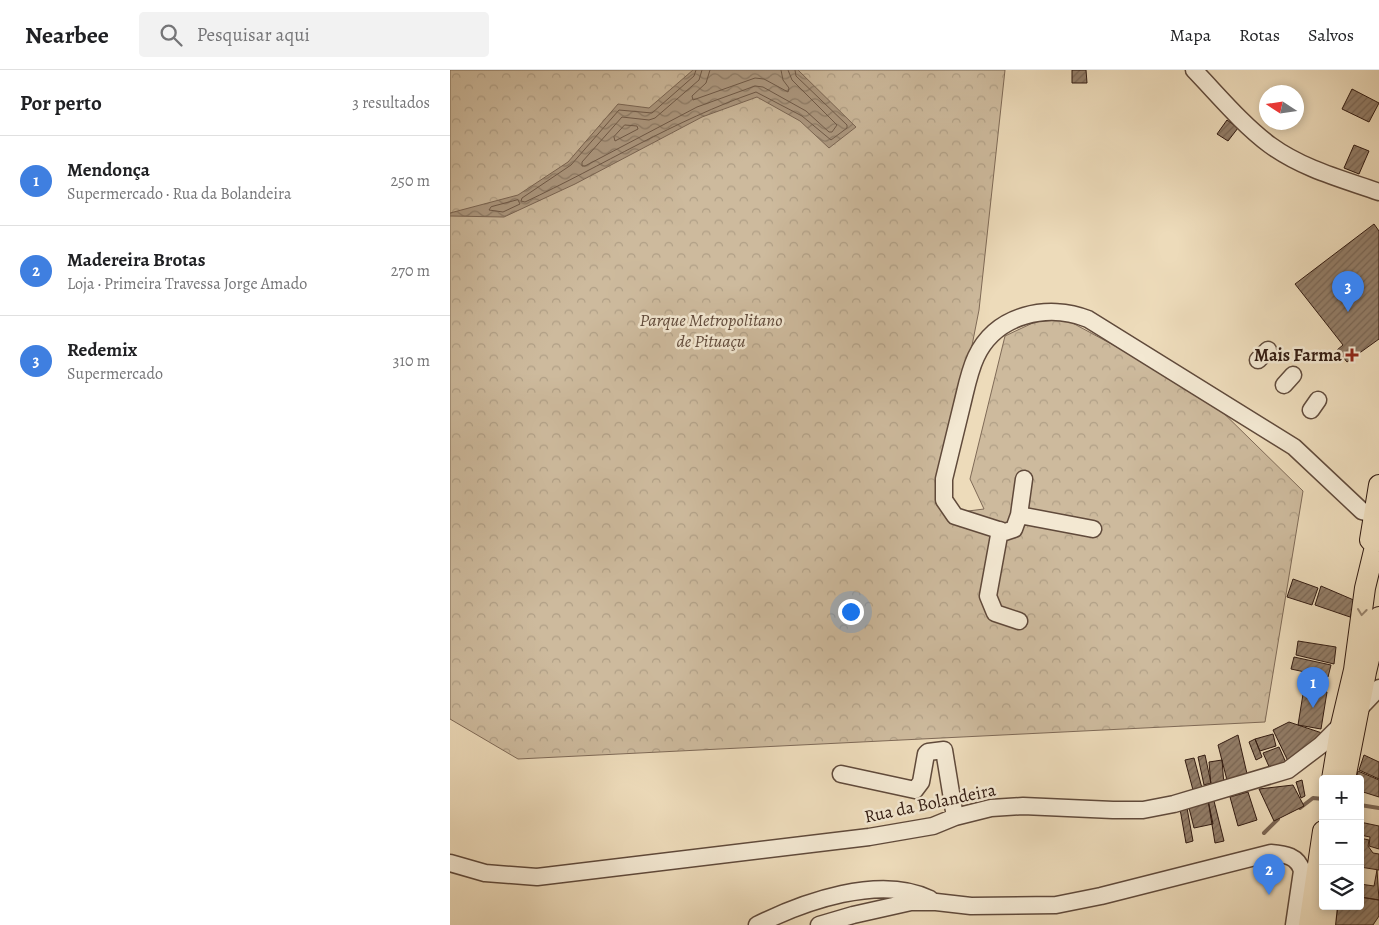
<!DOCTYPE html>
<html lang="pt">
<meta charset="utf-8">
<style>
:root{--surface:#fff;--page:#f2f2f2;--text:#202124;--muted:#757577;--line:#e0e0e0;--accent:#8f2418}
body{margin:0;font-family:Alegreya,serif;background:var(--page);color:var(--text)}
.controls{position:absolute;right:15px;bottom:15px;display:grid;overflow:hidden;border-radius:5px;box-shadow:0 2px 8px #0003}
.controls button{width:45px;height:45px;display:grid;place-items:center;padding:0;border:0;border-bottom:1px solid var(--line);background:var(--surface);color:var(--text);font:25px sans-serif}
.compass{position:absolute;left:809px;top:15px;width:45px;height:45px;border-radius:50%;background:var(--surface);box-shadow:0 2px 8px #0003;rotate:282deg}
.you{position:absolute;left:400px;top:541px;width:18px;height:18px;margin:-12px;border:4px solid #fff;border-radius:50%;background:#1a73e8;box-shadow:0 0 0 8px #1a73e833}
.badge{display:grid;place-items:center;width:32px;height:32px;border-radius:50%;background:var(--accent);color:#fff;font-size:16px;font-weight:700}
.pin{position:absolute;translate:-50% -41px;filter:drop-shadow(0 1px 2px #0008)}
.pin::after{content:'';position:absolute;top:26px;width:18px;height:15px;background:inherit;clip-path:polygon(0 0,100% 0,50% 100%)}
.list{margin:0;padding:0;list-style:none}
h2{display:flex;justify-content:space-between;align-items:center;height:65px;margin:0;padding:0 20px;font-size:21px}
h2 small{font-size:16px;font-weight:400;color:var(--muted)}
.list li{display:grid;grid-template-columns:32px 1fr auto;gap:15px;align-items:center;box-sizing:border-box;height:90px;padding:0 20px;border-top:1px solid var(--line)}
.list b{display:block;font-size:19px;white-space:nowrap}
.list p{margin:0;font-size:16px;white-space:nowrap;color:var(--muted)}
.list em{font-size:16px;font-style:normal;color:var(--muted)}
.icon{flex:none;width:28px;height:28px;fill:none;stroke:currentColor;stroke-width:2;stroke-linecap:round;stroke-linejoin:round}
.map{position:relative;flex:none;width:929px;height:855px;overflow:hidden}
header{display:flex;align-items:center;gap:30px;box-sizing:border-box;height:70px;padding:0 25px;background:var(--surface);border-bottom:1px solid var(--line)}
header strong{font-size:24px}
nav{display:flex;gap:28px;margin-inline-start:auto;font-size:18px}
.search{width:350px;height:45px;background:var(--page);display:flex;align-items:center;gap:12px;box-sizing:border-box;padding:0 18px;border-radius:5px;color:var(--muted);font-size:19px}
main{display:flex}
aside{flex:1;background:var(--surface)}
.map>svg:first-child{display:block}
.forest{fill:url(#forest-crowns);stroke:#7f6a57}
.water{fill:url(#water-waves);stroke:#7b6654}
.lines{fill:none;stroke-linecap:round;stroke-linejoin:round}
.shore{stroke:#6f5a49;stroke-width:1}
.stream{stroke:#7b6654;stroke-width:4}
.building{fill:url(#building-hatch);stroke:#311a11}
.minor-casing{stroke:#604a3b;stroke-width:19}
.major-casing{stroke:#311a11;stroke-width:22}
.minor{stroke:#f3e8d2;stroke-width:16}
.major{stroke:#eddbba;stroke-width:20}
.oneway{stroke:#98846e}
.poi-dot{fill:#8f2418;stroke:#f3e8d2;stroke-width:2}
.labels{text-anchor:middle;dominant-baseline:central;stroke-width:5;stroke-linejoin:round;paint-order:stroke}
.park-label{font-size:18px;font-style:italic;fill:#604a3b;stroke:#f3e8d2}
.poi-label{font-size:18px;font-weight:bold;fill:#311a11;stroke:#f3e8d2;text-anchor:end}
.street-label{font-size:18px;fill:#311a11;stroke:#f3e8d2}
</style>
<header>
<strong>Nearbee</strong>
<div class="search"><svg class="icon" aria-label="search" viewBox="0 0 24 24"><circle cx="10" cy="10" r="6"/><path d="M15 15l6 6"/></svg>Pesquisar aqui</div>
<nav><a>Mapa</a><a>Rotas</a><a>Salvos</a></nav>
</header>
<main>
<aside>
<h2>Por perto<small>3 resultados</small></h2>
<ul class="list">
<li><span class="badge" style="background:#3f7fe0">1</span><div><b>Mendonça</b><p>Supermercado · Rua da Bolandeira</p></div><em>250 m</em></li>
<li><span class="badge" style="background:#3f7fe0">2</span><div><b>Madereira Brotas</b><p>Loja · Primeira Travessa Jorge Amado</p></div><em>270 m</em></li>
<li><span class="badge" style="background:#3f7fe0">3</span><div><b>Redemix</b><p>Supermercado</p></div><em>310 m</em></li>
</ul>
</aside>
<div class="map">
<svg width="929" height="855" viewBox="0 0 929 855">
<defs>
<pattern id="forest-crowns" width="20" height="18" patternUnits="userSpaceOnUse" patternTransform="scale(1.25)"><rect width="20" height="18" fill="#cdba9d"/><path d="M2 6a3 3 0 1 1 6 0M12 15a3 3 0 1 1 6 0" fill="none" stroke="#b09f86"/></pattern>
<pattern id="water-waves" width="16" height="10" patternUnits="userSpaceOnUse" patternTransform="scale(1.25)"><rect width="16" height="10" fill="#ad9981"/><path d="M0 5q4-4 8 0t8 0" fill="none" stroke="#8d7c68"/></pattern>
<pattern id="building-hatch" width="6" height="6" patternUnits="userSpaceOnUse" patternTransform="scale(1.25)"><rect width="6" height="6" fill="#937e69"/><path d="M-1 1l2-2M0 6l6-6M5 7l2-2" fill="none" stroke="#796655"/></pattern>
</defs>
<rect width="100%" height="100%" fill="#eddbba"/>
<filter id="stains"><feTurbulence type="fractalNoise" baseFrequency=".004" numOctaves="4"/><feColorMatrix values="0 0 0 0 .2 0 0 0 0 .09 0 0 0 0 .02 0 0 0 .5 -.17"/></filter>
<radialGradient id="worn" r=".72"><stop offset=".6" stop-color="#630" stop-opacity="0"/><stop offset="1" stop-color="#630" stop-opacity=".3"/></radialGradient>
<path class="forest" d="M0,0H555L529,240L495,412L510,442L534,439L520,409L555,266L604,243L754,324L853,421L815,652L68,689L0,649Z"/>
<path class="water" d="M243,0H348L406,57L379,78L350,51L307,27L252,47L125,114L54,147L0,146V143L68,125L118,92L168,34L199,38Z"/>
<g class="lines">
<path class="shore" d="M246,0L244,6L202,43L169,40L121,95L72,128L71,131L75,132C152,96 225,50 306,22L352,46L381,70L397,58V55L346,6L345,0
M252,0L249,10L205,48L199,50L172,47L132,92V96H135L247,37L305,16L313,17L356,41L379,62H382L387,55L342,10L338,0
M260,0L256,13L242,26L243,30L305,8L314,9L338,22L339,18L333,10L331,0
M175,55L187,56L188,59L165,71L164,67Z
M68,130L70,134L53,142L39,140L41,137Z"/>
<path class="stream" d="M910,735L929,738
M850,738L863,728L873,729
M814,763L828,749"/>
</g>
<path class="building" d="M622,0H636L637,13H622Z
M902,19L929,33L919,52L892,39Z
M777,50L788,58L778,71L767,64Z
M904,75L919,81L909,104L894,98Z
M924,154L929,161V269L897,292L887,280L893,275L845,214Z
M843,509L868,518L862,535L837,527Z
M871,516L906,531L900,547L865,535Z
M848,571L886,577L884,594L846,585Z
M844,587L881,595L878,607L841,599Z
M854,618L877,622L871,659L848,655Z
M839,652L872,663L838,691L823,660Z
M823,664L826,676L810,681L805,669Z
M788,665L798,708L778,714L768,675Z
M805,669L812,687L806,690L799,672Z
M829,677L837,695L821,701L813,683Z
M755,685L761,713L754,715L748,687Z
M914,685L929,692V709L909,700Z
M744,688L752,718L743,720L735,690Z
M772,690L774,715L761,716L759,692Z
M908,701L929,710V727L910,721V709H906Z
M852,710L855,726L851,728L846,712Z
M843,715L854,736L824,751L809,719Z
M798,722L807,750L788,756L780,727Z
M758,730L764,731L774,771L765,773Z
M758,730L763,754L744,758L738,734Z
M737,738L743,771L736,773L730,739Z
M910,752L929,756V779L919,776L920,767L910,765Z
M910,768L919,770L918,776L923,783L929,784V800L910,797Z
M927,800L929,830L910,827V814L924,816Z
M910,827L929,830V846L923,855H885L888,836H910Z"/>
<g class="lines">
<defs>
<path id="minor" d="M744,0C769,26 792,54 820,75C853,99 892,109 929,122
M808,290L818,280
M834,315L843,305
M861,340L868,330
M574,409L569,445L564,459L555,462L505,446L494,430V409C500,385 506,360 512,335C516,319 519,302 526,287C546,244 598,233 638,249L844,377L912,441L923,444
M569,445L643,459
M550,460L538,526L545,543L569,551
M908,640L929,618
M391,704L465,720L471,712L476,684L478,682L494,680L505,747
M0,793L35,803L87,807L419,767L483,756L505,747L541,738L573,736L663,740H693L724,734L838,700L871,675L891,655
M307,855C353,832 430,804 480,829
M369,855L403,845L461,832H486L521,836L606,835L651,826L821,783C835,784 848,786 852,801L844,855"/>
<path id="major" d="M923,473L920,470L929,415
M882,709L891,655L904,600L915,518L929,460
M895,709L916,602L929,547
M859,855L873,761
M875,855L877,836"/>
</defs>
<use href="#minor" class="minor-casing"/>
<use href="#major" class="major-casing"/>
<use href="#minor" class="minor"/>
<use href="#major" class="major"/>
</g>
<defs><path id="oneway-chevron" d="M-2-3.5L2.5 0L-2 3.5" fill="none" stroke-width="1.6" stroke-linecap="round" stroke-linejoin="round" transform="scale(1.25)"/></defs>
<use class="oneway" href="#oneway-chevron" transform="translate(912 542) rotate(97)"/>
<path class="poi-dot" d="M899.5 277.5h5v5h5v5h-5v5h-5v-5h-5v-5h5z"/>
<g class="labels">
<g class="park-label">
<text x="261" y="250">Parque Metropolitano<tspan x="261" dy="21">de Pituaçu</tspan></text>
</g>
<g class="poi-label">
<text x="892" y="285">Mais Farma</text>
</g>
<g class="street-label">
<text transform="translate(480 733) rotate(-12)">Rua da Bolandeira</text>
</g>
</g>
<rect width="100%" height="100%" filter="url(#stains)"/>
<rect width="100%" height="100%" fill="url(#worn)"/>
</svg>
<div class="controls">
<button>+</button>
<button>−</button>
<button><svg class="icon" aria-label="layers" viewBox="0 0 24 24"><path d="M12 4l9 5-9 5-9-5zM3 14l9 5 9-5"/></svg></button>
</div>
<svg class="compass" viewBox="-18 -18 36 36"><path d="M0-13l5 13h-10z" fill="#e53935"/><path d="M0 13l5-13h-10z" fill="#757577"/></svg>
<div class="you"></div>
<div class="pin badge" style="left:863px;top:638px;background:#3f7fe0">1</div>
<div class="pin badge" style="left:819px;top:825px;background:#3f7fe0">2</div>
<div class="pin badge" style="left:898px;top:242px;background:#3f7fe0">3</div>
</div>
</main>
